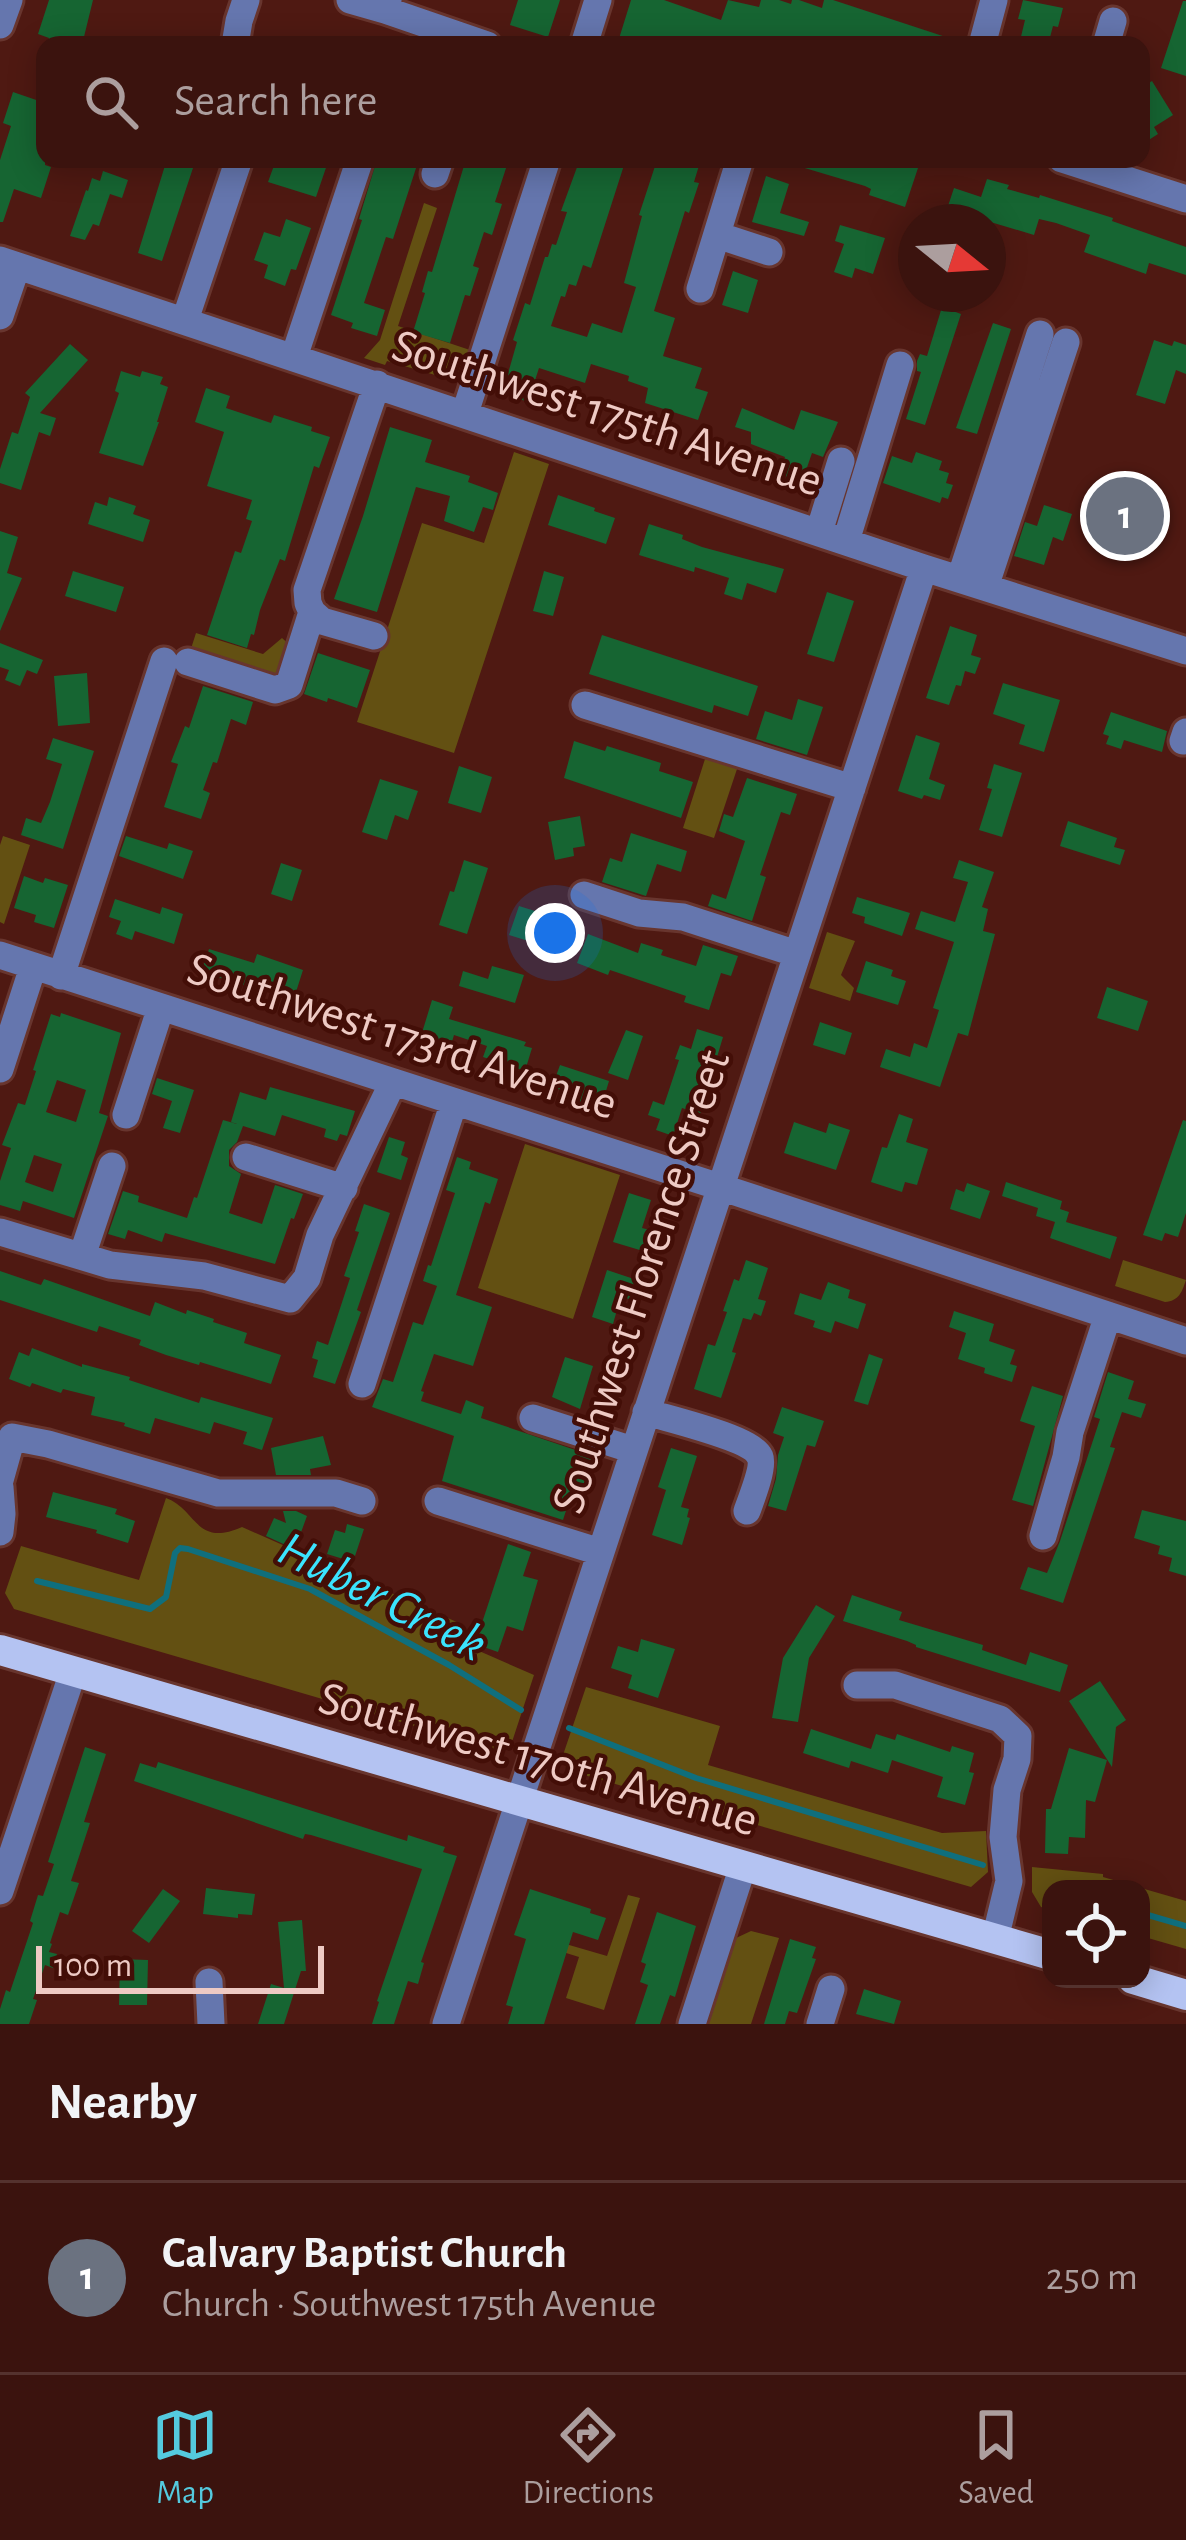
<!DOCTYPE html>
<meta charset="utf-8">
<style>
:root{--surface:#3b130e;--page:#46201c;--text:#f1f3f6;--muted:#ac9e9e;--line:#54322e;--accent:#54cade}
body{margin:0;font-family:"Alegreya Sans",sans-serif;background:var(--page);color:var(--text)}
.controls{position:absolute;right:36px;bottom:36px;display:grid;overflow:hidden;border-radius:24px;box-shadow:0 6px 30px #0003}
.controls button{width:108px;height:108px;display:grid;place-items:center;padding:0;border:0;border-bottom:3px solid var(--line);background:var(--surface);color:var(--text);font:60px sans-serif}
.compass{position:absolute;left:898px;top:204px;width:108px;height:108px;border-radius:50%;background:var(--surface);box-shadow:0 6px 30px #0003;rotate:108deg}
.scale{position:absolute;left:36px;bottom:30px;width:288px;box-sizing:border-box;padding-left:12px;border:6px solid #eecac4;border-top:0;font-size:33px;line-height:42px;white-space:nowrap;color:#eecac4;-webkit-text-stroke:9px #430e07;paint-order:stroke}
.you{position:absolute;left:555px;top:933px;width:42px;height:42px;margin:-30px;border:9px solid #fff;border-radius:50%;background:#1a73e8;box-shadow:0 0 0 18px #1a73e833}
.badge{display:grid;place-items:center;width:78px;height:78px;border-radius:50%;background:var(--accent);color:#fff;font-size:39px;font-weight:700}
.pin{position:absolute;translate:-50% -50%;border:6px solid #fff;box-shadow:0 3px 12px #0006}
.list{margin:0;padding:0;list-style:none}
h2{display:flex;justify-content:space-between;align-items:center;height:156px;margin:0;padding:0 48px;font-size:51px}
h2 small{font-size:39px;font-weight:400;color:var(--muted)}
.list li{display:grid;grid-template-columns:78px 1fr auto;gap:36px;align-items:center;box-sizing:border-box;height:192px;padding:0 48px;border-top:3px solid var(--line)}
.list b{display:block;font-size:45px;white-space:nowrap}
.list p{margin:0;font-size:39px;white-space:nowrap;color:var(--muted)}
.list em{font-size:39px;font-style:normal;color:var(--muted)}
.icon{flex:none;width:66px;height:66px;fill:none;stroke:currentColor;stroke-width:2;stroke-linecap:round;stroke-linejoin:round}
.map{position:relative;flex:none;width:1186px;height:2024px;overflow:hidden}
.search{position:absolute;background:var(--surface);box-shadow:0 6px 30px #0003;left:36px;right:36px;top:36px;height:132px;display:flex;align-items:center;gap:30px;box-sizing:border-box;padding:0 42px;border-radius:24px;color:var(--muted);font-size:45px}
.sheet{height:348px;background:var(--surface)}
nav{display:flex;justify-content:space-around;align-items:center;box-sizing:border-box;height:168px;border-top:3px solid var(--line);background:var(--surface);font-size:33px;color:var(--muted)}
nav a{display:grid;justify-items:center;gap:6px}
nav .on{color:var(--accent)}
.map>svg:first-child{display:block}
.green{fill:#635012}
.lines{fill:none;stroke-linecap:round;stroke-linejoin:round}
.stream{stroke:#0f6f7d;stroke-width:6}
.building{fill:#166532;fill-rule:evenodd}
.minor-casing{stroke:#68352e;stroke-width:33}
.major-casing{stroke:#68352e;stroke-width:36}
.minor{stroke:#6576ae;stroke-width:27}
.major{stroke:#b4c3f2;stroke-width:30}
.labels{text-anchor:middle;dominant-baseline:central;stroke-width:9;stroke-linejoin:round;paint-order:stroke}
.street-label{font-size:48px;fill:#eecac4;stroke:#430e07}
.water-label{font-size:51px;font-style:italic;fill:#3be3fd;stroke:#430e07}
</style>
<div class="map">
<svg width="1186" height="2024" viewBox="0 0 1186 2024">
<rect width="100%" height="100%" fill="#4f1912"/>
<path class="green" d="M424,203L437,208L398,326L470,350L461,373L449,379L387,361L385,365L364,358L380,340Z
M514,452L549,464L454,753L357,722L422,523L484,543Z
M196,633L263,654L282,638L293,648L277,682L188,658Z
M705,759L738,766L714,838L683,828Z
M3,836L30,845L4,924L0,922V845Z
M827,932L855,941L841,975L854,988L850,1001L809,988Z
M525,1144L620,1175L573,1319L478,1288Z
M1123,1260L1186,1280C1182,1292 1179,1301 1165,1302L1115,1286Z
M166,1498C197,1509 195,1548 242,1527L459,1623L454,1640L534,1675L511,1745L500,1751L14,1609L5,1593L21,1546L139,1580Z
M586,1687L720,1726L708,1765L942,1833L986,1831L988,1872L971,1887L567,1770L562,1758Z
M1032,1867L1103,1874V1877L1186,1901V1949L1141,1936V1889H1051V1910L1041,1907L1032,1892Z
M628,1895L640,1898L604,2010L566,1998L579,1957L550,1948L552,1940L607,1956Z
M751,1931L779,1938L751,2024H706L732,1946L736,1938Z"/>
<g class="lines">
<path class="stream" d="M37,1581L150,1609L166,1597L175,1553L180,1548L188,1549L310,1589L449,1665L521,1710
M569,1728L696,1778L983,1865
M1141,1913L1186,1926"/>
</g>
<path class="building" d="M49,0H93L82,45H47L49,38L38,34Z
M518,0H560L548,37L510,25Z
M631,0H664L721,20L728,0L759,7L761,0H779L791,4L792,0H799L822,8L824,0H833L961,42V45H862L838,37L835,45H793L774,38L772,45H761L741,39L739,45H721L707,41L705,45H617Z
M1023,0L1063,8L1058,27L1053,26L1048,45H1019L1025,20L1018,19Z
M1183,1H1186V76L1161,68Z
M1152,81L1173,115L1154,127L1158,134L1141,145V88Z
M13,92L45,103V165L51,167L41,198L14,189L3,222H0V160L11,126L3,123Z
M167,159H196L162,261L138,253Z
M289,159H329L316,197L268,182L276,160L287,164Z
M377,159H419L393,239L386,237L364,303L385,310L377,336L351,328L353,323L331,315L362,220L359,219Z
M466,159H509L495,202L502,204L492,235L484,232L473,266L479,268L470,296L465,295L450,343L413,332L425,293L422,292L428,271L432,272Z
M580,159H626L591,268L583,265L576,286L569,284L565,297L561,296L551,326L587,337L592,323L622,333L636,287L624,283L642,216L639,215L657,160L701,159L694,182L699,183L689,213L685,211L654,311L675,318L663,356L702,368L695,388L708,392L698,420L645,403L648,388L628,381L629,376L591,364L585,383L539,368L528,402L497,391L502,376L507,377L517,342L513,340L525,303L530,305L545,257H548L552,244L556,245L567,212L561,211Z
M789,159H921L905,207L869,195L871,189L865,186L788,163Z
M103,171L128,180L122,198L110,194L99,226L93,224L85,240L70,236L86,190L88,191L92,178L100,181Z
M766,176L789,184L780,213L809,222L804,236L752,222Z
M987,179L1009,185L1007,189L1039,198L1040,195L1113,218L1112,221L1186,247V275L1149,263L1146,274L1084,252L1090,235L1056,223L1039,219L1034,235L947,209L954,188L981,197Z
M286,219L311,228L296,270L291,269L285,286L264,278L268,265L254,260L264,232L280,237Z
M840,225L885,238L873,274L855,268L852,278L834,272L844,244L835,241Z
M733,271L758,280L748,313L722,305Z
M942,307L961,314L925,425L906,419L921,372L917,371V361L920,354L927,356Z
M993,323L1011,329L977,434L956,428Z
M1154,340L1172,346L1174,341L1186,345V374L1176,370L1165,404L1136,395Z
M70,344L88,360L40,413L56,418L50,436L39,432L21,490L0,483V469L12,432L18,434L30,397L25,393Z
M121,371L140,377L142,371L163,377L160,384L168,387L157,422H159L143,466L99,453L119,393L115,391Z
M206,388L230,396L226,408L271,423L274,415L312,427L311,431L330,437L319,468L314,466L285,561L280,559L260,610L254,635L251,634L247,648L207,635L235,551L241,553L252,521L246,519L252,500L207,486L224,432L195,422Z
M742,408L794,430L801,410L838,422L823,457L812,453L802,482L779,474L785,457L751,444V432L735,427Z
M390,427L432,440L425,462L470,476L468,482L498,493L493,510L483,507L474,532L444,521L450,496L416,487L377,612L334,599L363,516Z
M916,452L942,461L939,470L949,473L946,483L953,485L948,499L942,497L940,503L883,483L892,456L912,463Z
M1117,478L1155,490L1134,554L1096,541Z
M558,495L595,508L594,511L615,518L606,544L548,525Z
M109,497L136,506L133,514L150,520L143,542L88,524L95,502L107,506Z
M1044,505L1072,514L1063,541L1053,537L1044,565L1014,556L1025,522L1037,526Z
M649,524L683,535L682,539L702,547L784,569L776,593L747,583L742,600L724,594L729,578L695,567L694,572L639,555Z
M0,531L18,537L7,573L22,578L0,631Z
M73,571L124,587L116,612L65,596Z
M544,571L564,577L553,616L533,611Z
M827,592L854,601L834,662L807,654Z
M950,626L977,635L971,655L981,658L975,674L965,671L961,686L956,685L949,705L926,698Z
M602,635L758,686L748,716L714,705L712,713L589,674Z
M0,643L43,660L37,674L27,670L20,686L5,680L9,670L0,667Z
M318,653L370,670L357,708L328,698L327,702L304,694Z
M87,673L90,723L58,726L54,676Z
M1003,683L1060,700L1044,752L1019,744L1025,725L993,714Z
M203,686L253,702L246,725L231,719L217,763L213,762L203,790L210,793L201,819L164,807L178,764L171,762L185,726L189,728Z
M798,699L823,707L807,755L756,739L765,711L792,720Z
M1111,712L1167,731L1162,752L1124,740L1121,749L1106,744L1109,736L1103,734Z
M916,735L940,743L929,779L945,785L940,800L924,795L922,799L898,791Z
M53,738L94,751L63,849L21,835L26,818L41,823L50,802L62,764L46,759Z
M574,741L605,751L607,746L661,763L659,771L693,782L681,818L564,778Z
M994,764L1022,773L1002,837L979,830L992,789L987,788Z
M459,766L492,777L481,813L448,803Z
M747,778L797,794L790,815L781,812L760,875L766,877L752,921L708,906L712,894L726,899L745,841L719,831L724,814L733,817Z
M380,779L418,791L408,820L395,815L387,840L362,832Z
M580,816L585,846L573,848L574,856L555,860L548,822Z
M1068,821L1117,838L1114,847L1125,850L1120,865L1060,846Z
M631,833L687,851L681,872L657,864L646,896L602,882L610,858L622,862Z
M126,836L167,849L169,843L193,851L183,879L119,856Z
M464,860L488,868L467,934L439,925L450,891L454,892Z
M959,860L994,872L982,907L988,909L983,931L995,934L968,1036L958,1033L940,1087L880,1067L886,1049L910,1057L914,1043L927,1048L939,1010L933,1008L954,942L915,929L921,911L955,922L968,882L953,878Z
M281,863L302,870L292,901L271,894Z
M24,876L43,883L45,878L68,885L54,928L34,922L36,915L14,908Z
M857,897L910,913L902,936L864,923L865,917L852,913Z
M115,899L160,914L162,907L183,914L174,944L135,931L132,940L116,934L121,921L109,917Z
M519,906L551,916L541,945L509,935Z
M588,934L638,953L641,943L663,950L661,955L696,966L703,945L738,956L731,976L721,973L709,1010L684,1002L686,996L610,970L608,975L577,963Z
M209,949L254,963L257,954L303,970L296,992L260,980L257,989L201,972Z
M866,961L893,970L891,976L906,981L898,1005L856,992Z
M492,966L524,975L515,1003L459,986L463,971L488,979Z
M1107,987L1148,1001L1138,1031L1097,1018Z
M432,1000L453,1007L449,1019L526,1042L524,1046L532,1048L525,1071L483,1057L487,1046L454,1035L451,1045L421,1036Z
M61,1013L121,1033L99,1113L108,1116L74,1218L23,1201L20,1211L0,1205V1181L11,1148L2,1145L18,1103L25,1105L36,1071L33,1070L51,1014L60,1017ZM57,1080L86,1090L76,1122L46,1112ZM34,1155L62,1164L53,1192L25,1182Z
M820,1022L852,1033L845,1055L813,1045Z
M697,1029L723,1037L700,1114L682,1108L673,1136L656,1130L660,1119L648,1115L653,1101L664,1105L679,1060L675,1059L680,1045L691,1049Z
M626,1030L643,1036L628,1080L608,1073Z
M560,1065L609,1081L600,1111L561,1099L564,1091L552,1087Z
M157,1078L194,1090L180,1133L163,1128L172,1101L152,1094Z
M270,1087L355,1111L347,1136L340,1134L337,1141L324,1137L326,1129L282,1115L275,1136L243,1126L237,1142L229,1150V1166L241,1174L229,1213L262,1224L275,1185L303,1194L294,1219L291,1218L275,1264L165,1233L162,1242L128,1230L125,1239L108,1234L123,1191L139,1196L138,1202L187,1218L194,1197L197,1198L223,1120L237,1124L231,1122L240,1092L266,1100Z
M899,1114L913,1119L906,1142L928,1149L917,1185L905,1182L902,1192L871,1182L882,1147L887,1148Z
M1183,1120L1186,1121V1213L1178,1237L1165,1233L1162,1241L1143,1235Z
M794,1122L826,1133L829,1123L850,1130L836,1170L784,1153Z
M389,1137L405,1142L401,1155L408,1158L401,1180L377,1172Z
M457,1157L471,1162L469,1169L498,1179L490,1204L485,1202L456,1295L492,1307L473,1366L434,1354L421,1391L424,1392L421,1401L461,1414L466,1400L484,1407L481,1418L593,1456L581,1492L573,1489L563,1520L442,1481L454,1436L372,1407L383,1379L393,1382L413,1322L423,1325L437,1286L423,1281L428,1265L431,1266L455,1193L446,1190Z
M1006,1182L1062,1201L1060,1209L1069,1212L1066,1222L1117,1237L1110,1259L1050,1238L1055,1222L1036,1216L1038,1208L1002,1196Z
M967,1183L990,1191L980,1219L950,1209L956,1189L964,1192Z
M629,1193L651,1200L642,1228L650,1230L643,1251L613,1242Z
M364,1204L390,1213L357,1310L361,1312L335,1384L313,1377L318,1360L312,1358L317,1341L328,1345L350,1278L344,1276L359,1232L355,1231Z
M746,1260L768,1268L758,1299L766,1301L761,1316L754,1313L751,1320L743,1318L732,1352L736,1353L721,1398L694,1389L708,1344L715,1346L727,1312L723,1311L734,1279L739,1281Z
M607,1270L640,1281L634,1301L621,1296L613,1324L592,1317Z
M0,1271L41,1285L44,1279L150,1316L155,1302L186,1314L187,1310L214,1319L213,1322L247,1333L244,1343L281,1355L271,1384L200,1362L199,1365L166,1355L139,1345L141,1340L99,1326L97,1332L0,1300Z
M828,1282L850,1290L848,1298L866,1304L858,1329L835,1321L831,1333L813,1327L815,1321L794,1314L800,1293L821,1300Z
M954,1311L994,1324L989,1341L1015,1350L1010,1364L1017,1366L1012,1382L984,1373L985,1368L958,1359L966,1333L949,1327Z
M32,1348L82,1367V1364L130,1377L129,1380L199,1403L201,1397L273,1418L262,1450L243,1444L247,1432L214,1422L210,1434L155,1418L150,1434L124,1426L125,1423L91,1415L95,1397L63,1389L61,1393L32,1383L30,1387L9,1379L19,1352L29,1356Z
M869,1354L883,1359L868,1405L854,1401Z
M565,1357L593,1366L580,1409L552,1397Z
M1108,1372L1134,1381L1128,1399L1146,1404L1141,1418L1122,1412L1110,1447L1115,1448L1063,1603L1020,1589L1028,1567L1047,1573L1060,1541L1100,1419L1094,1417Z
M1032,1386L1063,1396L1033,1506L1012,1500L1035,1426L1020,1421Z
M782,1407L824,1421L815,1447L807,1445L786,1511L768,1506L776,1479L778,1455L784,1437L773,1433Z
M323,1436L331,1465L310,1469L311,1475H276L271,1448Z
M671,1448L697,1456L681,1507L689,1509L687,1517L690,1518L682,1545L652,1535L666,1490L658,1487Z
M53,1492L117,1509L115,1514L135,1521L128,1543L96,1533L97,1530L46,1517Z
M1142,1510L1186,1521V1576L1169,1571L1172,1558L1158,1554L1160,1546L1134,1538Z
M283,1511H296L307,1516L292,1557L290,1547L266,1536L274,1518L286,1523Z
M347,1524L364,1529L353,1562L327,1554L335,1530L345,1533Z
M508,1544L531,1552L523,1576L538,1580L523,1631L507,1626L498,1652L475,1644Z
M852,1595L902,1612L899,1620L983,1645L982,1650L1026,1665L1030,1652L1068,1665L1060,1692L916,1647V1645L907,1641L843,1621Z
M816,1605L835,1616L809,1658L798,1722L772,1718L783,1658Z
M641,1639L675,1649L658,1698L628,1688L632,1675L611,1668L618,1646L638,1652Z
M1100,1681L1126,1720L1116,1727L1112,1767L1069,1701Z
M811,1729L871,1749L876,1734L895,1740L897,1734L950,1752L952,1746L974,1753L969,1772L974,1773L965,1805L937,1797L943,1777L892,1760L888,1773L851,1761L849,1768L803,1753Z
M85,1747L106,1754L84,1822L90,1823L71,1881L79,1883L68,1915L60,1912L50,1943L52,1944L49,1952L57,1954L53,1968L45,1965L33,1999L37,2000L29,2024H0V2009L6,1990L10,1992L33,1923L30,1921L38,1895L43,1896L54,1864L48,1862Z
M1069,1748L1107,1760L1095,1802L1086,1800L1085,1838L1069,1837L1068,1854L1045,1853L1046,1809H1051Z
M158,1762L407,1841L408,1835L445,1847L443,1852L457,1856L421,1962L424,1963L418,1984L408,1981L394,2024H372L379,2002L377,2001L422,1869L311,1835L305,1834L303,1839L134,1781L140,1763L156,1768Z
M206,1888L255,1894L252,1915L238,1914V1918L203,1914Z
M163,1889L180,1901L149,1943L132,1931Z
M530,1889L591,1909L590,1913L606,1918L598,1940L573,1932L544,2024H508L513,2007L506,2005L526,1939L514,1935Z
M657,1912L696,1926L675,1997L670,1995L660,2024H635L648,1985L640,1982L646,1964L641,1962Z
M302,1920L306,1971H301L284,2024H258L271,1984L284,1988L278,1922Z
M790,1939L816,1947L812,1958L816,1959L797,2013L789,2011L785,2024H764Z
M120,1959L148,1960L147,2005H119Z
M864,1989L901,2001L894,2024L856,2014Z"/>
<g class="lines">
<defs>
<path id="minor" d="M350,0L385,10L388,0
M385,10L487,45
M0,25L9,0
M235,45L239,21L246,0
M584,45L598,0
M982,45L994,0
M1106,45L1113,21
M1062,159L1186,199
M435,174L440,159
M717,235L769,252
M0,260L924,568L1186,651
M700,289L740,159
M0,316L17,266
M185,320L239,159
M294,357L359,162
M465,413L547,159
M819,532L841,461
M846,541L900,365
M960,579L1040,334
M985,587L1066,342
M312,612L308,603L307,590L377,384
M312,612L322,621L374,636
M188,662L275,690L289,685L312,612
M585,705L852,788
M1183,741L1186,732
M584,895L639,913L683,917L797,954
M0,955L720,1187L1186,1341
M61,976L164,661
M0,1069L33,967
M126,1115L161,1007
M246,1157L344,1188
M0,1232L110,1265L204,1276L290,1299L307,1278L320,1235L393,1082
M82,1256L112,1166
M362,1384L454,1102
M646,1412C668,1419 752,1438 760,1457C764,1467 751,1500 747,1511
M533,1418L633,1450
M0,1480L12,1437L48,1444L218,1493H336L362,1501
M0,1487L2,1514L0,1532
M438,1501L600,1552
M1043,1536L1066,1457L1070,1432L1108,1315
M857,1685H895L1000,1719L1018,1736L1017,1759L1007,1790L1003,1837L1009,1881L995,1939
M0,1891L73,1672
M209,1982L211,2024
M446,2024L924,568
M692,2024L743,1866
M820,2024L831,1989"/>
<path id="major" d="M0,1650L1051,1955
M1133,1979L1186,1995"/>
</defs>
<use href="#minor" class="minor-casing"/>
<use href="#major" class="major-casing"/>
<use href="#minor" class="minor"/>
<use href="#major" class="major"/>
</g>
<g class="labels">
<g class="street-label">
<text transform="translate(607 414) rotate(18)">Southwest 175th Avenue</text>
<text transform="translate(402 1037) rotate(18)">Southwest 173rd Avenue</text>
<text transform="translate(642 1282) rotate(-72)">Southwest Florence Street</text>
<text transform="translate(538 1760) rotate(16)">Southwest 170th Avenue</text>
</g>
<g class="water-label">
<text transform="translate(382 1597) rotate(27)">Huber Creek</text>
</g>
</g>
</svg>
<div class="controls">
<button><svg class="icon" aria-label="locate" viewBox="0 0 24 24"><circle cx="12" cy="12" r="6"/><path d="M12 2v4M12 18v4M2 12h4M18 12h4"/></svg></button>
</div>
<svg class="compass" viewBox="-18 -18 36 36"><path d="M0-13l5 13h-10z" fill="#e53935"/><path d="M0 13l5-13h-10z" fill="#ac9e9e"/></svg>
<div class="scale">100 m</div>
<div class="you"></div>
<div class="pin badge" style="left:1125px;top:516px;background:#6b7280">1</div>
<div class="search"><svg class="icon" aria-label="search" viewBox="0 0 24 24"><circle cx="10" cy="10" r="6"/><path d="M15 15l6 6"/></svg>Search here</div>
</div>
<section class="sheet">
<h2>Nearby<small></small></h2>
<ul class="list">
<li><span class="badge" style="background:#6b7280">1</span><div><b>Calvary Baptist Church</b><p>Church · Southwest 175th Avenue</p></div><em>250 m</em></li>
</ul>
</section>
<nav>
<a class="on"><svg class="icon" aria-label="map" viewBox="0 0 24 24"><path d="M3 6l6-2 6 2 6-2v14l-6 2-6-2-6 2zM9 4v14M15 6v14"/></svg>Map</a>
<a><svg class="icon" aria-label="directions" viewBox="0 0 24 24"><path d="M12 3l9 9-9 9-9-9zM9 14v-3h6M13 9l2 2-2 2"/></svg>Directions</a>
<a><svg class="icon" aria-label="saved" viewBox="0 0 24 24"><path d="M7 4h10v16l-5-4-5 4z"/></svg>Saved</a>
</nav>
